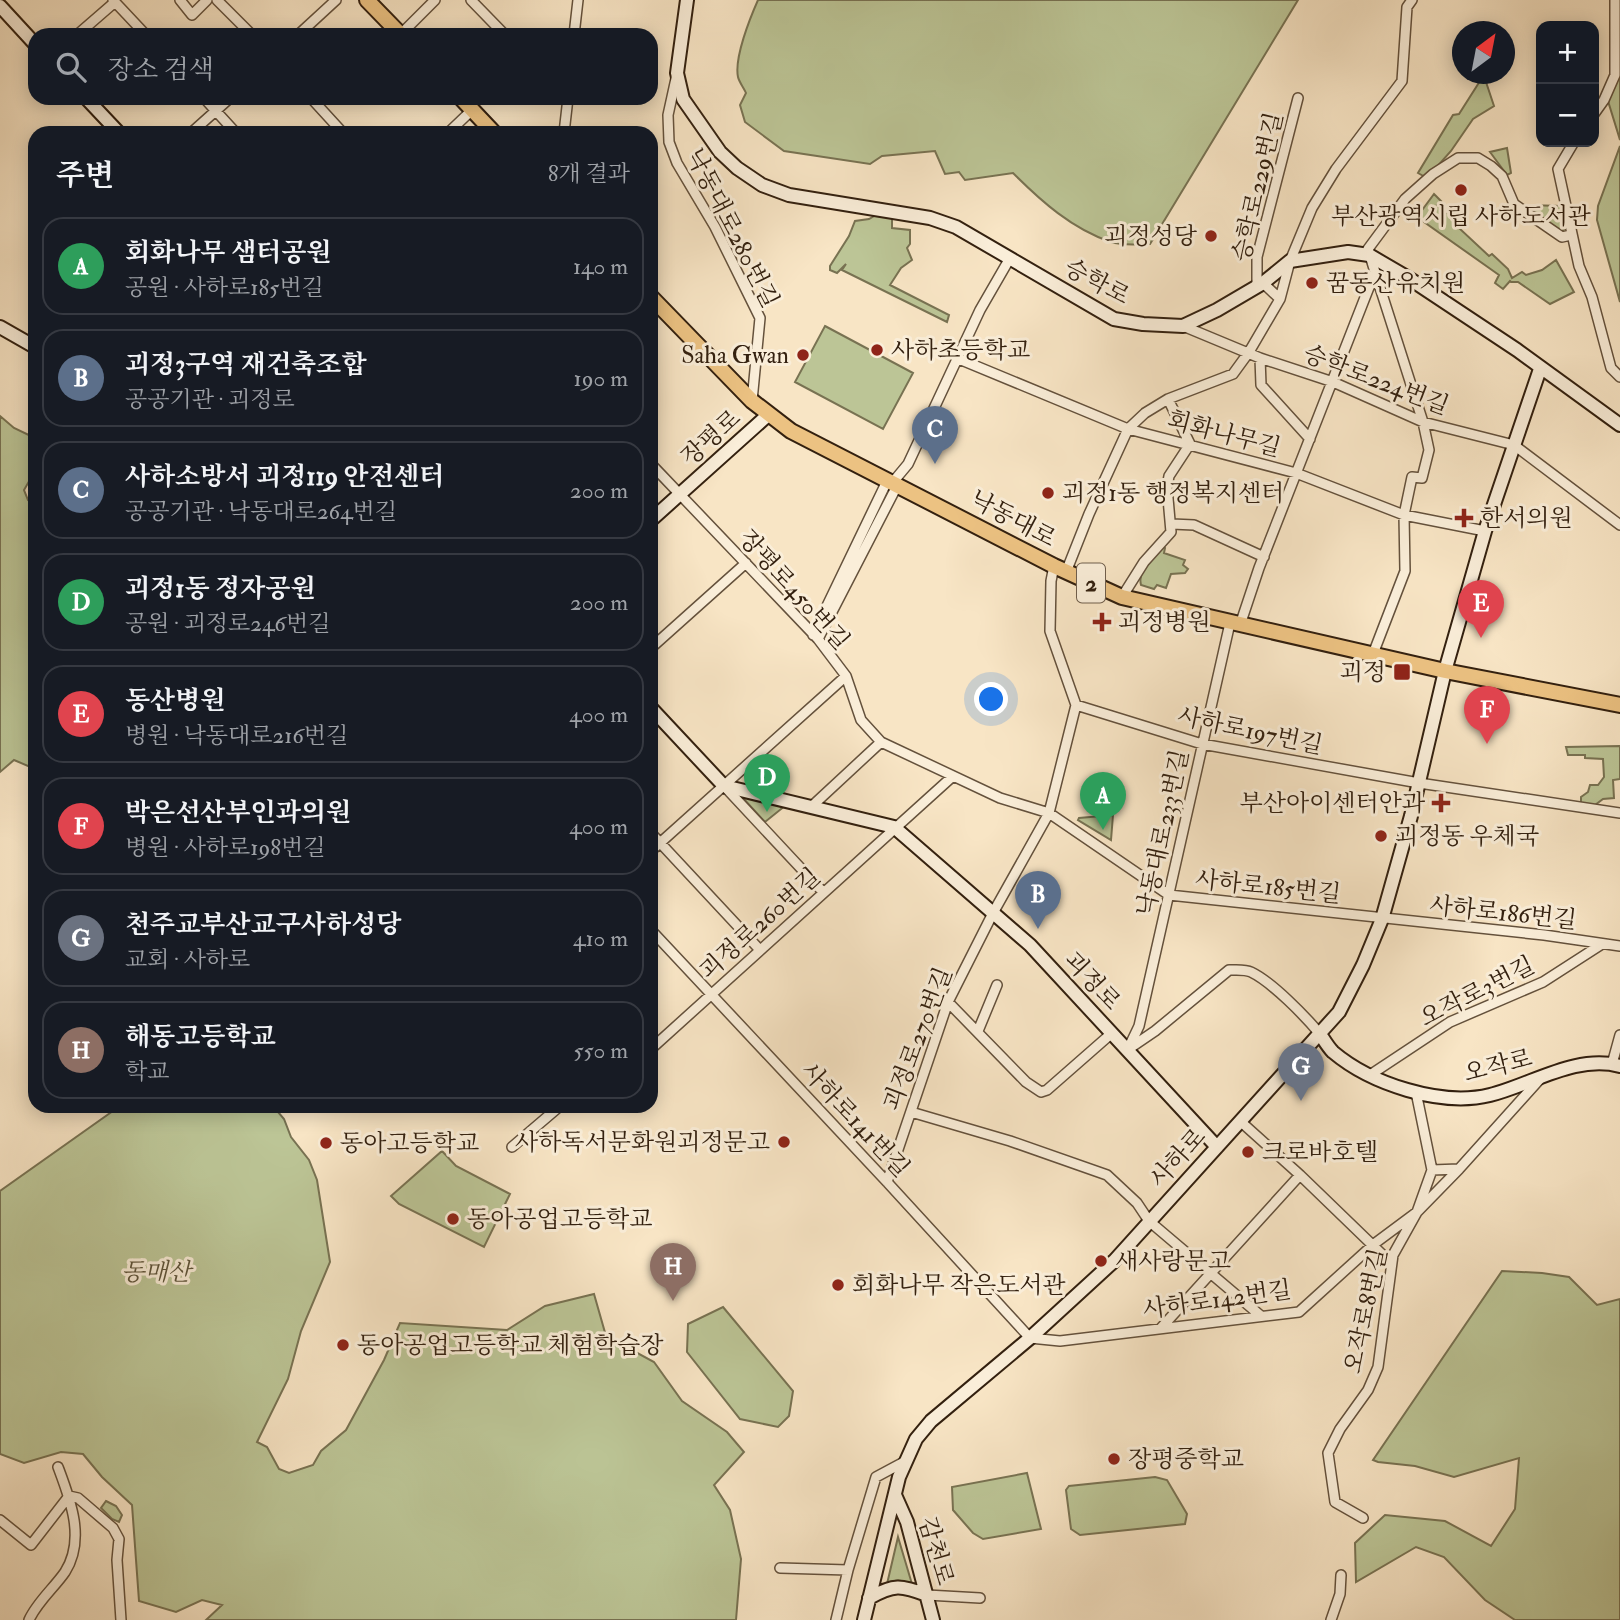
<!DOCTYPE html>
<html lang="ko">
<meta charset="utf-8">
<style>
:root{--surface:#171b24;--page:#20242c;--text:#f1f3f6;--muted:#9ea1a6;--line:#363941;--accent:#0b8043}
body{margin:0;font-family:"IM FELL Double Pica","Noto Serif KR",serif;background:var(--page);color:var(--text)}
.controls{position:absolute;right:21px;top:21px;display:grid;overflow:hidden;border-radius:14px;box-shadow:0 4px 18px #0003}
.controls button{width:63px;height:63px;display:grid;place-items:center;padding:0;border:0;border-bottom:2px solid var(--line);background:var(--surface);color:var(--text);font:35px sans-serif}
.compass{position:absolute;left:1452px;top:21px;width:63px;height:63px;border-radius:50%;background:var(--surface);box-shadow:0 4px 18px #0003;rotate:32deg}
.you{position:absolute;left:992px;top:700px;width:24px;height:24px;margin:-18px;border:5px solid #fff;border-radius:50%;background:#1a73e8;box-shadow:0 0 0 10px #1a73e833}
.badge{display:grid;place-items:center;width:46px;height:46px;border-radius:50%;background:var(--accent);color:#fff;font-size:23px;font-weight:700}
.pin{position:absolute;translate:-50% -58px;filter:drop-shadow(0 2px 4px #0008)}
.pin::after{content:'';position:absolute;top:37px;width:24px;height:21px;background:inherit;clip-path:polygon(0 0,100% 0,50% 100%)}
.list{margin:0;padding:0;list-style:none}
h2{display:flex;justify-content:space-between;align-items:center;height:91px;margin:0;padding:0 28px;font-size:30px}
h2 small{font-size:23px;font-weight:400;color:var(--muted)}
.list li{display:grid;grid-template-columns:46px 1fr auto;gap:21px;align-items:center;box-sizing:border-box;height:98px;margin:0 14px 14px;padding:0 14px;border:2px solid var(--line);border-radius:21px}
.list b{display:block;font-size:26px;white-space:nowrap}
.list p{margin:0;font-size:23px;white-space:nowrap;color:var(--muted)}
.list em{font-size:23px;font-style:normal;color:var(--muted)}
.icon{flex:none;width:38px;height:38px;fill:none;stroke:currentColor;stroke-width:2;stroke-linecap:round;stroke-linejoin:round}
.map{position:relative;flex:none;width:1620px;height:1620px;overflow:hidden}
.search{position:absolute;background:var(--surface);box-shadow:0 4px 18px #0003;left:28px;top:28px;width:630px;height:77px;display:flex;align-items:center;gap:18px;box-sizing:border-box;padding:0 24px;border-radius:21px;color:var(--muted);font-size:26px}
.panel{position:absolute;background:var(--surface);box-shadow:0 4px 18px #0003;left:28px;top:126px;width:630px;height:987px;border-radius:21px}
.map>svg:first-child{display:block}
.green{fill:#bcc596;stroke:#787252;stroke-width:2}
.lines{fill:none;stroke-linecap:round;stroke-linejoin:round}
.street-casing{stroke:#64513c;stroke-width:12}
.secondary-casing{stroke:#33200f;stroke-width:16}
.primary-casing{stroke:#33200f;stroke-width:18}
.street{stroke:#faeed9;stroke-width:9}
.secondary{stroke:#faeed9;stroke-width:12}
.primary{stroke:#ecc282;stroke-width:14}
.poi-dot{fill:#8f2418;stroke:#faeed9;stroke-width:2.5}
.labels{text-anchor:middle;dominant-baseline:central;stroke-width:6;stroke-linejoin:round;paint-order:stroke}
.shield{fill:#faeed9;stroke:#6f5e4c;stroke-width:2}
.shield-label{font-size:23px;font-weight:bold;fill:#33200f}
.street-label{font-size:24px;fill:#33200f;stroke:#faeed9}
.poi-label{font-size:24px;fill:#33200f;stroke:#faeed9;text-anchor:start}
.park-label{font-size:24px;font-style:italic;fill:#5c5238;stroke:#faeed9}
</style>
<div class="map">
<svg width="1620" height="1620" viewBox="0 0 1620 1620">
<rect width="100%" height="100%" fill="#f8e5c5"/>
<filter id="stains"><feTurbulence type="fractalNoise" baseFrequency=".00286" numOctaves="4"/><feColorMatrix values="0 0 0 0 .2 0 0 0 0 .09 0 0 0 0 .02 0 0 0 .5 -.17"/></filter>
<radialGradient id="worn" r=".72"><stop offset=".6" stop-color="#630" stop-opacity="0"/><stop offset="1" stop-color="#630" stop-opacity=".3"/></radialGradient>
<path class="green" d="M758,0H1298L1150,244C1138,244 1123,246 1111,242C1072,229 1041,201 1013,173L965,180L959,172L945,174L935,151L882,156L870,164L784,151L745,122L740,105L746,93C744,88 739,82 738,77C734,58 750,18 758,0Z
M1620,73V140L1608,101Z
M1480,74H1495L1496,77L1488,79L1486,82L1494,106L1473,119L1451,151L1427,178L1418,173L1453,115L1459,114L1480,81Z
M1620,146V302L1597,220L1598,206Z
M1507,148L1511,173L1507,175L1490,152Z
M1434,194L1441,201L1437,205L1454,218L1457,217L1463,225L1460,229L1489,256L1492,254L1508,269L1512,278L1522,272L1526,275L1542,270L1556,260L1574,292L1550,304L1518,282H1511L1510,281L1503,289L1495,283L1499,275L1417,217Z
M1525,205L1562,206L1567,229L1561,231L1555,228Z
M876,215L892,218V228L910,230V244L907,248L912,260L901,268L890,285L949,315L947,322L842,270L846,264L837,273L830,270V266L849,236L855,221L869,219Z
M825,326L913,373L883,429L795,382Z
M0,416L14,428L35,438V471L24,490L28,500L35,504V769L14,760L0,772Z
M1163,547L1165,548L1164,553L1185,560L1183,565L1188,569L1185,573L1171,574L1166,588L1157,585L1154,589L1141,585C1137,569 1153,558 1163,547Z
M1620,746V779L1613,780L1614,798L1603,799L1595,805L1581,806V797L1588,792L1590,785H1598L1604,777L1603,759L1585,758V755H1568L1566,747Z
M732,786L791,801L765,822Z
M1113,815L1111,840L1078,820L1079,818Z
M120,1106H273L284,1119L291,1137L309,1160L317,1180L330,1262L301,1331L288,1379L257,1442L267,1447L279,1469L289,1473L313,1465L321,1451L346,1430L384,1360L400,1323L507,1330L545,1306L594,1294L606,1336L654,1362L682,1401L727,1432L744,1452L714,1485L730,1510L741,1559L736,1620H206L222,1605L202,1600L176,1612L139,1601L132,1505L102,1477L83,1454L61,1452L24,1463L0,1454V1191Z
M442,1151L456,1166L510,1194L484,1247L399,1204L391,1196Z
M1502,1271L1542,1273L1569,1277L1597,1305L1620,1299V1620H1515L1485,1600L1444,1557L1416,1547L1356,1582L1355,1543L1385,1515L1445,1521L1491,1546L1515,1509L1519,1458L1454,1477L1415,1466L1378,1462L1373,1460Z
M723,1307L793,1391L789,1416L778,1427L740,1419L687,1352L688,1324Z
M1027,1473L1041,1529L983,1539L973,1533L953,1510L952,1487Z
M1155,1477L1167,1480L1187,1514L1185,1524L1080,1535L1071,1529L1066,1490L1069,1486Z
M106,1501L116,1506L122,1515L119,1522L112,1519L101,1508Z
M898,1537L912,1584C902,1580 896,1579 887,1584Z"/>
<g class="lines">
<defs>
<path id="street" d="M113,0L146,35
M180,0L192,15L207,0
M217,0L252,35
M471,0L505,35
M77,35L115,2
M298,35L336,0
M400,35L435,0
M574,35L578,0
M677,74L668,115L669,142L677,163L715,227L760,318L752,401
M204,98L236,133
M311,98L343,133
M1594,114L1604,100L1615,75V0
M191,133L230,98
M448,133L472,110
M564,133L568,98
M1574,142L1558,169L1579,266L1592,297L1611,368L1620,377
M1263,283L1280,299
M1257,285V257L1298,98
M1183,326L1260,358L1333,382L1423,422L1514,445L1620,525
M1260,358L1261,385L1310,439
M959,359L1128,429L1296,473L1404,515L1485,531
M651,464L818,639L846,676L861,720L881,742L1000,798L1049,813L1169,895L1544,935L1620,946
M893,482L908,464L980,310L1010,258
M1172,524L1194,525L1264,557
M1066,572L1089,514L1128,429L1145,413L1168,399L1233,374L1249,352L1280,299L1290,261L1312,208L1336,169L1402,81L1407,7L1412,0
M1122,597L1144,562L1171,532L1167,487L1169,476L1190,444L1168,399
M1240,625L1259,568L1375,272L1368,249L1405,199L1433,174L1458,158H1478L1491,166L1502,176L1514,204L1562,237L1571,235
M813,635L888,479
M818,639L898,484
M651,648L746,563
M1373,654L1405,571L1404,515L1412,477L1422,478L1429,450L1423,422L1375,272
M1076,705L1202,744L1419,783L1620,813
M724,786L823,892
M811,807L881,742
M651,833L760,950
M651,851L846,676
M651,930L887,1182L1030,1338L1060,1341L1299,1312L1374,1244L1417,1212L1459,1169L1540,1079
M948,1002L1026,1082L1041,1092L1047,1090L1112,1033
M978,1031L997,985
M1130,1048L1155,1031L1229,970C1236,970 1245,969 1251,972C1272,982 1305,1016 1320,1034
M651,1049L953,776
M1128,1049L1139,1026L1230,623
M1612,1064L1620,1035
M1370,1075L1450,1022L1543,982L1602,944
M911,1112L1010,1141L1107,1175L1137,1203L1149,1221L1261,1316
M1240,1121L1300,1175L1391,1263
M512,1147L560,1106
M1432,1170L1459,1169
M887,1182L948,1002L993,913L1049,813L1076,705L1050,631L1051,581L1054,566
M1161,1328L1300,1175
M69,1496L78,1498L113,1528L119,1539L117,1560L121,1620
M1363,1518L1335,1502L1328,1453L1340,1429L1368,1390L1378,1367L1393,1255L1417,1212L1432,1170L1416,1092
M0,1520L31,1545L69,1496
M780,1568L848,1570L876,1477L904,1462
M927,1595L980,1598
M29,1620C37,1602 54,1588 65,1572C86,1539 70,1499 58,1467
M836,1620L848,1570
M1331,1620L1340,1594L1341,1575"/>
<path id="secondary" d="M687,0L677,73L683,99L720,152L737,168L762,185L789,195L930,218L956,227L1114,319L1143,324L1183,326L1217,310L1263,283L1290,261L1348,252L1369,255L1410,279L1517,350L1620,425
M0,6L35,44
M86,98L119,133
M0,327L35,347
M651,520L768,415
M651,708L724,786L894,827L1030,945L1217,1147
M1320,1034C1324,1040 1328,1047 1333,1052C1371,1084 1441,1107 1490,1095C1531,1085 1576,1054 1620,1066
M895,1495L907,1522L933,1620
M869,1598C894,1584 901,1585 927,1595
M864,1620L899,1477L916,1439L931,1421L1030,1338L1114,1261L1339,1012L1363,965L1382,919L1411,816L1445,671L1485,531L1540,369"/>
<path id="primary" d="M367,0L401,35
M461,98L494,133
M651,297L752,401L791,431L1054,566L1122,597L1445,671L1620,705"/>
</defs>
<use href="#street" class="street-casing"/>
<use href="#secondary" class="secondary-casing"/>
<use href="#primary" class="primary-casing"/>
<use href="#street" class="street"/>
<use href="#secondary" class="secondary"/>
<use href="#primary" class="primary"/>
</g>
<g class="poi-dot">
<circle cx="1461" cy="190" r="7"/>
<circle cx="1211" cy="236" r="7"/>
<circle cx="1312" cy="283" r="7"/>
<circle cx="877" cy="350" r="7"/>
<circle cx="803" cy="355" r="7"/>
<circle cx="1048" cy="493" r="7"/>
<path d="M1460.5 507.5h7v7h7v7h-7v7h-7v-7h-7v-7h7z"/>
<path d="M1098.5 611.5h7v7h7v7h-7v7h-7v-7h-7v-7h7z"/>
<rect x="1393" y="663" width="18" height="18" rx="3.5"/>
<path d="M1437.5 792.5h7v7h7v7h-7v7h-7v-7h-7v-7h7z"/>
<circle cx="1381" cy="836" r="7"/>
<circle cx="784" cy="1142" r="7"/>
<circle cx="326" cy="1143" r="7"/>
<circle cx="1248" cy="1152" r="7"/>
<circle cx="453" cy="1219" r="7"/>
<circle cx="1101" cy="1261" r="7"/>
<circle cx="838" cy="1285" r="7"/>
<circle cx="343" cy="1345" r="7"/>
<circle cx="1114" cy="1459" r="7"/>
</g>
<g class="labels">
<rect class="shield" x="1077" y="563.5" width="28" height="39" rx="5"/>
<g class="shield-label">
<text x="1091" y="583">2</text>
</g>
<g class="street-label">
<text transform="translate(1258 187) rotate(-77)">승학로229번길</text>
<text transform="translate(732 228) rotate(63)">낙동대로280번길</text>
<text transform="translate(1097 282) rotate(28)">승학로</text>
<text transform="translate(1376 380) rotate(21)">승학로224번길</text>
<text transform="translate(1224 434) rotate(15)">회화나무길</text>
<text transform="translate(711 438) rotate(-42)">장평로</text>
<text transform="translate(1013 519) rotate(28)">낙동대로</text>
<text transform="translate(794 590) rotate(48)">장평로450번길</text>
<text transform="translate(1250 731) rotate(12)">사하로197번길</text>
<text transform="translate(1163 833) rotate(-78)">낙동대로233번길</text>
<text transform="translate(1268 887) rotate(6)">사하로185번길</text>
<text transform="translate(1503 913) rotate(6)">사하로186번길</text>
<text transform="translate(760 924) rotate(-42)">괴정로260번길</text>
<text transform="translate(1092 981) rotate(47)">괴정로</text>
<text transform="translate(1477 992) rotate(-27)">오작로3번길</text>
<text transform="translate(918 1039) rotate(-69)">괴정로270번길</text>
<text transform="translate(1498 1066) rotate(-14)">오작로</text>
<text transform="translate(855 1120) rotate(47)">사하로141번길</text>
<text transform="translate(1178 1158) rotate(-48)">사하로</text>
<text transform="translate(1217 1300) rotate(-8)">사하로142번길</text>
<text transform="translate(1366 1311) rotate(-78)">오작로8번길</text>
<text transform="translate(936 1551) rotate(74)">감천로</text>
</g>
<g class="poi-label">
<text x="1461" y="216" text-anchor="middle">부산광역시립 사하도서관</text>
<text x="1197" y="236" text-anchor="end">괴정성당</text>
<text x="1326" y="283">꿈동산유치원</text>
<text x="891" y="350">사하초등학교</text>
<text x="789" y="355" text-anchor="end">Saha Gwan</text>
<text x="1062" y="493">괴정1동 행정복지센터</text>
<text x="1480" y="518">한서의원</text>
<text x="1118" y="622">괴정병원</text>
<text x="1386" y="672" text-anchor="end">괴정</text>
<text x="1425" y="803" text-anchor="end">부산아이센터안과</text>
<text x="1395" y="836">괴정동 우체국</text>
<text x="770" y="1142" text-anchor="end">사하독서문화원괴정문고</text>
<text x="340" y="1143">동아고등학교</text>
<text x="1262" y="1152">크로바호텔</text>
<text x="467" y="1219">동아공업고등학교</text>
<text x="1115" y="1261">새사랑문고</text>
<text x="852" y="1285">회화나무 작은도서관</text>
<text x="357" y="1345">동아공업고등학교 체험학습장</text>
<text x="1128" y="1459">장평중학교</text>
</g>
<g class="park-label">
<text x="156" y="1272">동매산</text>
</g>
</g>
<rect width="100%" height="100%" filter="url(#stains)"/>
<rect width="100%" height="100%" fill="url(#worn)"/>
</svg>
<div class="controls">
<button>+</button>
<button>−</button>
</div>
<svg class="compass" viewBox="-18 -18 36 36"><path d="M0-13l5 13h-10z" fill="#e53935"/><path d="M0 13l5-13h-10z" fill="#9ea1a6"/></svg>
<div class="you"></div>
<div class="pin badge" style="left:1103px;top:830px;background:#2e9e5b">A</div>
<div class="pin badge" style="left:1038px;top:929px;background:#5c6f8a">B</div>
<div class="pin badge" style="left:935px;top:464px;background:#5c6f8a">C</div>
<div class="pin badge" style="left:767px;top:812px;background:#2e9e5b">D</div>
<div class="pin badge" style="left:1481px;top:638px;background:#e0444e">E</div>
<div class="pin badge" style="left:1487px;top:744px;background:#e0444e">F</div>
<div class="pin badge" style="left:1301px;top:1101px;background:#6b7280">G</div>
<div class="pin badge" style="left:673px;top:1301px;background:#8d6e63">H</div>
<div class="search"><svg class="icon" aria-label="search" viewBox="0 0 24 24"><circle cx="10" cy="10" r="6"/><path d="M15 15l6 6"/></svg>장소 검색</div>
<section class="panel">
<h2>주변<small>8개 결과</small></h2>
<ul class="list">
<li><span class="badge" style="background:#2e9e5b">A</span><div><b>회화나무 샘터공원</b><p>공원 · 사하로185번길</p></div><em>140 m</em></li>
<li><span class="badge" style="background:#5c6f8a">B</span><div><b>괴정3구역 재건축조합</b><p>공공기관 · 괴정로</p></div><em>190 m</em></li>
<li><span class="badge" style="background:#5c6f8a">C</span><div><b>사하소방서 괴정119 안전센터</b><p>공공기관 · 낙동대로264번길</p></div><em>200 m</em></li>
<li><span class="badge" style="background:#2e9e5b">D</span><div><b>괴정1동 정자공원</b><p>공원 · 괴정로246번길</p></div><em>200 m</em></li>
<li><span class="badge" style="background:#e0444e">E</span><div><b>동산병원</b><p>병원 · 낙동대로216번길</p></div><em>400 m</em></li>
<li><span class="badge" style="background:#e0444e">F</span><div><b>박은선산부인과의원</b><p>병원 · 사하로198번길</p></div><em>400 m</em></li>
<li><span class="badge" style="background:#6b7280">G</span><div><b>천주교부산교구사하성당</b><p>교회 · 사하로</p></div><em>410 m</em></li>
<li><span class="badge" style="background:#8d6e63">H</span><div><b>해동고등학교</b><p>학교</p></div><em>550 m</em></li>
</ul>
</section>
</div>
